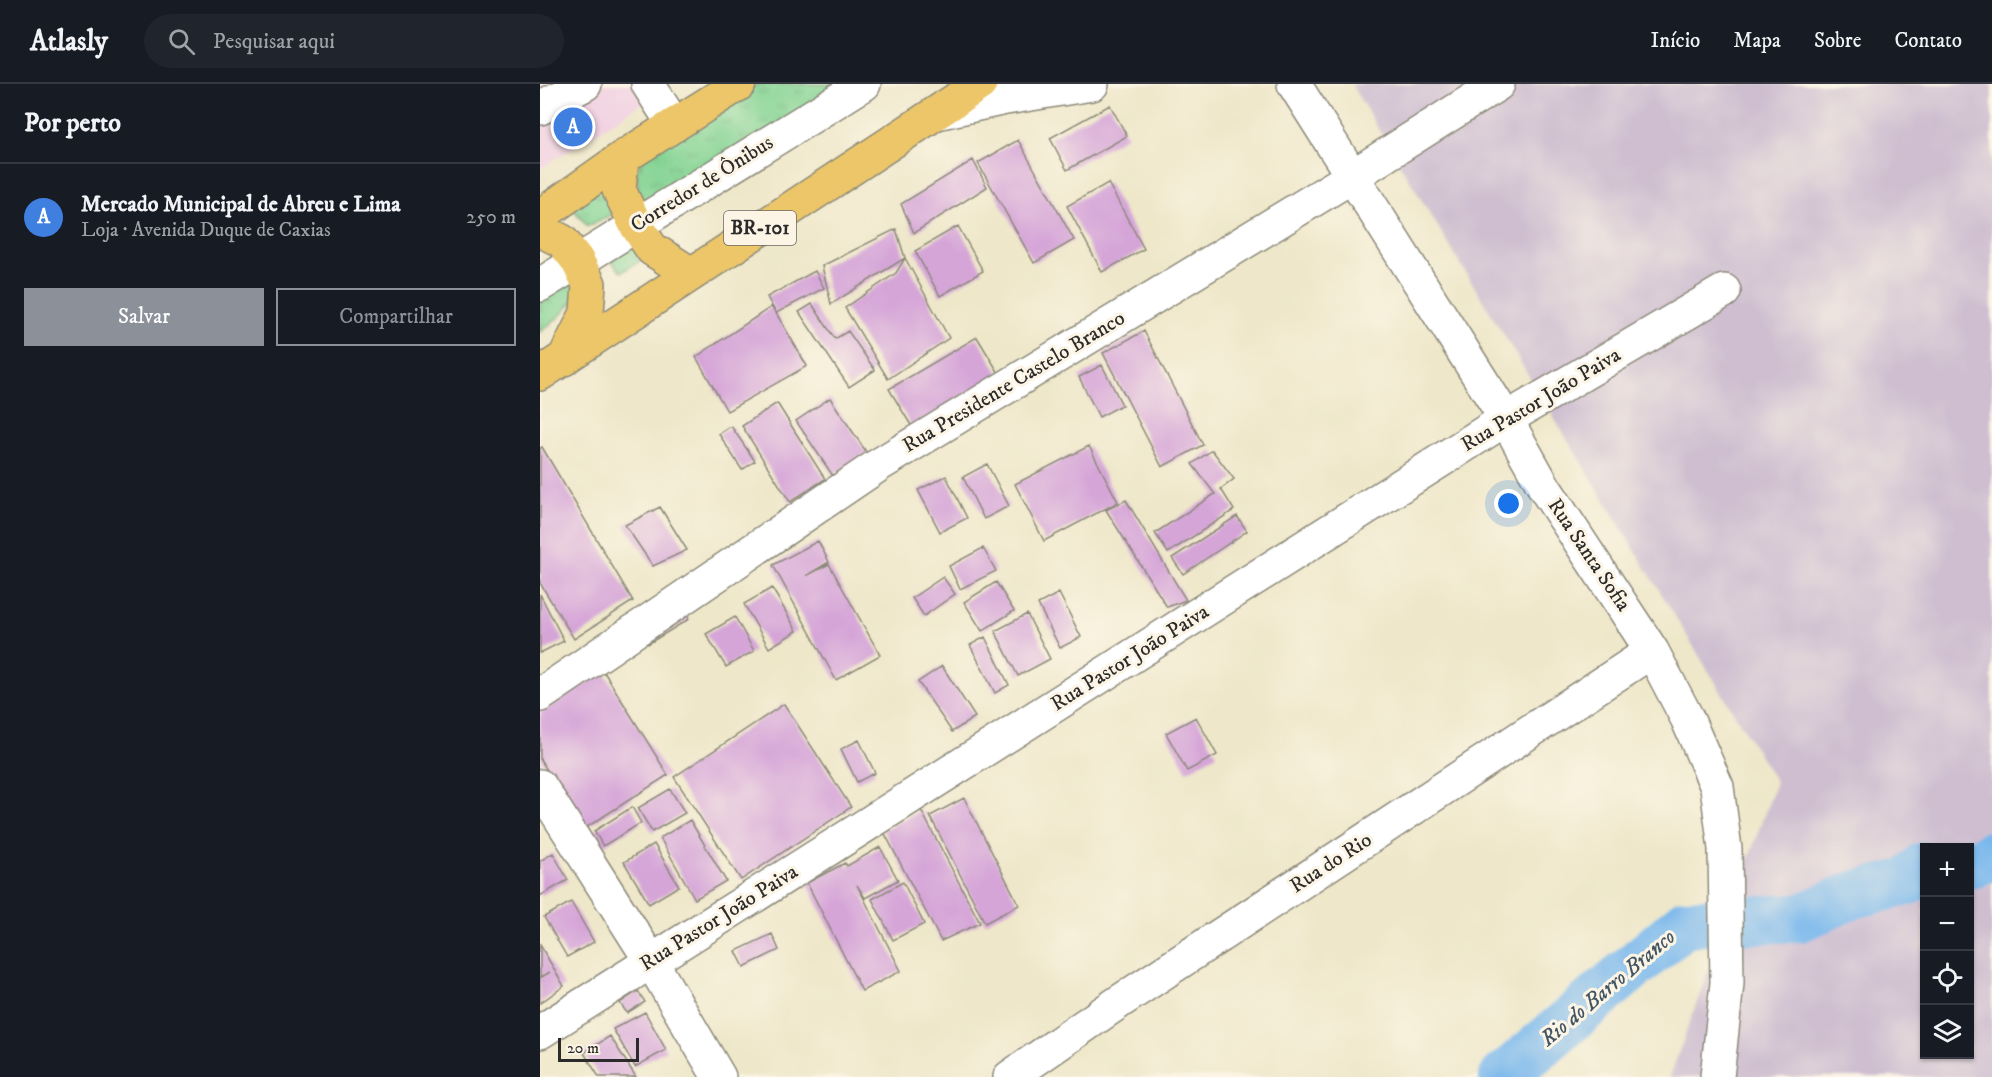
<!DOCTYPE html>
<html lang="pt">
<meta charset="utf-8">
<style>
:root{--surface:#171b24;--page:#20242c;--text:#f1f3f6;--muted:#9ea1a6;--line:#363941;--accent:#8c9099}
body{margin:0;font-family:"IM FELL DW Pica",serif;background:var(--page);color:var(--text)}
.controls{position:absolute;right:18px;bottom:18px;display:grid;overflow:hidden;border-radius:0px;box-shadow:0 2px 4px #0004}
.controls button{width:54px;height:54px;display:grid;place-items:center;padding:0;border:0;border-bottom:2px solid var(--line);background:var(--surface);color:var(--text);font:30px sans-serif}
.scale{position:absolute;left:18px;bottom:15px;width:81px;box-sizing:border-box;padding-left:6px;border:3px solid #2b2b2b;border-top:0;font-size:16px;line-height:21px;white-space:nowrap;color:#2b2b2b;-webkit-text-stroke:4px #fcf5e5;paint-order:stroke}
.you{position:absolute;left:969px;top:420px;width:21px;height:21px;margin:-15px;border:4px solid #fff;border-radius:50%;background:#1a73e8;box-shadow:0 0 0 9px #1a73e833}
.badge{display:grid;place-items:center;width:39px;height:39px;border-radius:50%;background:var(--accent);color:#fff;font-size:20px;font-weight:700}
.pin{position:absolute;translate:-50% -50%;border:3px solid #fff;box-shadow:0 2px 6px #0006}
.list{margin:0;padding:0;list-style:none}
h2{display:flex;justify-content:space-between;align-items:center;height:78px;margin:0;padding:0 24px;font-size:26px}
h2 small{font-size:20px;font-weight:400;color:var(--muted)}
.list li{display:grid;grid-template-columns:39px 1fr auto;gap:18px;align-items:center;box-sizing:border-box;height:108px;padding:0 24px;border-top:2px solid var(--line)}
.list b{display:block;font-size:22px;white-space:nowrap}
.list p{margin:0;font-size:20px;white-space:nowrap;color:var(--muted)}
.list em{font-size:20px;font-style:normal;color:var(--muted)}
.actions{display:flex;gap:12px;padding:18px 24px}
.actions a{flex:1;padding:14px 0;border:2px solid var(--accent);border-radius:0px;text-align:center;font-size:21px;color:var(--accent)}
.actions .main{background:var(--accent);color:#fff}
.icon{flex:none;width:33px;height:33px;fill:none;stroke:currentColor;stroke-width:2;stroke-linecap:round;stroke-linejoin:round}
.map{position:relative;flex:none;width:1452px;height:993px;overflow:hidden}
header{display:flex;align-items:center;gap:36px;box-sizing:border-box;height:84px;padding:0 30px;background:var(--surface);border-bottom:2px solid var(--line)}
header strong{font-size:28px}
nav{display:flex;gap:33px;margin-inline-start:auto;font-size:21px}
.search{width:420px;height:54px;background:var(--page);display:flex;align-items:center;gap:15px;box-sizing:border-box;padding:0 21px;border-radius:33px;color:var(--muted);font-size:22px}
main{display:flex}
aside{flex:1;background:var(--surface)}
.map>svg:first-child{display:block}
.built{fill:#f1d0e2}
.industrial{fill:#cebed0;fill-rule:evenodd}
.grass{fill:url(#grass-tufts);stroke:#588060;stroke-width:1.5}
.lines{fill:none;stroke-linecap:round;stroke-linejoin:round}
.river{stroke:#79b8ed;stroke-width:48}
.building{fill:#d5a5d8}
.minor-casing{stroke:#8c897a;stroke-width:36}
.highway-casing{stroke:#8c897a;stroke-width:36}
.minor{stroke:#fff;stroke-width:33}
.highway{stroke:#ecc669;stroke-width:33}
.labels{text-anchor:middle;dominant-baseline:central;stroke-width:6;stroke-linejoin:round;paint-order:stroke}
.shield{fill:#fcf5e5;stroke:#6a6863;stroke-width:1.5}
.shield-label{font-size:20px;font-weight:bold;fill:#2b2b2b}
.street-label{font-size:21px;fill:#2b2b2b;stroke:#fcf5e5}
.water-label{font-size:22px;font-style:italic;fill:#425565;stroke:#fcf5e5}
</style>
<header>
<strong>Atlasly</strong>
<div class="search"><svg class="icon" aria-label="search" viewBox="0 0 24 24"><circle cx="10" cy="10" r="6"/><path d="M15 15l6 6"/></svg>Pesquisar aqui</div>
<nav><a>Início</a><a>Mapa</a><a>Sobre</a><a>Contato</a></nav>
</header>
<main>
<aside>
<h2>Por perto<small></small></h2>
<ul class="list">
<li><span class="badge" style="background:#3f7fe0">A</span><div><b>Mercado Municipal de Abreu e Lima</b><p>Loja · Avenida Duque de Caxias</p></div><em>250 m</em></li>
</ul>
<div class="actions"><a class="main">Salvar</a><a>Compartilhar</a></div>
</aside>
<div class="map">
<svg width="1452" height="993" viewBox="0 0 1452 993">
<defs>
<pattern id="grass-tufts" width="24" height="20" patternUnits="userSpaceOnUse" patternTransform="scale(1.5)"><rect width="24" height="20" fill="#85d494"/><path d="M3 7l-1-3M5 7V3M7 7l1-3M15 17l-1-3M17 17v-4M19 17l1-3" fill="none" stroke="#73b680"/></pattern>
</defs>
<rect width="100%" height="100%" fill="#fcf5e5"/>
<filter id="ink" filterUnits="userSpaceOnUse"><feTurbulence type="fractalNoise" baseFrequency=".0167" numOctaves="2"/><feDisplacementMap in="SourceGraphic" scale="12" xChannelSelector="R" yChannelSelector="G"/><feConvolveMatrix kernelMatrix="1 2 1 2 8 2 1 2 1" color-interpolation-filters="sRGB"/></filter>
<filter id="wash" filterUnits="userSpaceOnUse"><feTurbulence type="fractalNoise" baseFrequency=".008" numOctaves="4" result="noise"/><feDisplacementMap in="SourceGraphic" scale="24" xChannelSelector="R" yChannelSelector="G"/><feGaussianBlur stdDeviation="1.35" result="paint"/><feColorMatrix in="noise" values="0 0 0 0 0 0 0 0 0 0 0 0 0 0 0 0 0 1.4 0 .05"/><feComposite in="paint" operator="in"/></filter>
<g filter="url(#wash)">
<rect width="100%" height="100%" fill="#eee7c9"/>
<path class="built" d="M0,0H132L0,85Z"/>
<path class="industrial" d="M811,0H1452V993H1130L1236,698ZM1384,764H1430V970H1384Z"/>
<path class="grass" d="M218,0H309L103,129L99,118L97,86L104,73Z
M63,97L73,130L48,142L31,123Z
M93,150L105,174L81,188L72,178L69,163Z
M33,190L39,210L18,234L0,248V212Z"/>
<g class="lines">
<path class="river" d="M1430,779L1434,780L1452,771
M963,993L1145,839L1260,834L1313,811L1367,798L1384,782"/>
</g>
<g id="blocks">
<path class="building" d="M570,21L587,52L527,86L510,54Z
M478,56L534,156L494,179L438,79Z
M433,76L447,103L374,149L361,120Z
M568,99L604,165L562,188L527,122Z
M418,142L443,187L400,212L375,167Z
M356,145L365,174L291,220L282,182Z
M365,174L409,254L348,295L305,224L356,189Z
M275,187L284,204L236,229L267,282L187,327L156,273L231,223L236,229L227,213Z
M272,220L295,255L308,247L335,286L309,303L259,228Z
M604,247L663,361L622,383L563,269Z
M437,253L460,291L372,343L349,305Z
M562,281L582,321L559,333L539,293Z
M290,314L327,369L293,392L256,337Z
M237,319L285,395L250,418L202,342Z
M191,342L215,377L202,386L179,350Z
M549,362L578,418L504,457L475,400Z
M2,363L93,517L34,555L0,499V364Z
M672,366L694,395L681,405L694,426L628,469L615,449L675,410L652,380Z
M447,380L469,422L444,435L423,393Z
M406,392L427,434L400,448L378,406Z
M586,416L646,516L627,523L566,426Z
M120,423L147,466L113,482L85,441Z
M697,432L707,447L643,490L632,474Z
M278,457L289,478L266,492L289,480L340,571L296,596L233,481Z
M443,464L456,487L420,505L409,482Z
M403,493L415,510L384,532L372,514Z
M456,498L474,527L442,547L424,518Z
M232,504L257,547L229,564L204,520Z
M519,509L541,553L520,564L498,520Z
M0,510L24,557L0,569Z
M142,522L149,535L108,560L101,546Z
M487,530L510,575L478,592L455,547Z
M195,533L214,567L186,583L166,550Z
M445,553L469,601L455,609L430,561Z
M402,582L435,633L412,648L378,598Z
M64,588L128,691L44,745L0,675V629Z
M244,620L311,723L201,796L134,693Z
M656,633L677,671L647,687L626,649Z
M319,656L335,689L317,698L301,665Z
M130,705L145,729L112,748L98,724Z
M424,714L479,821L445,839L390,732Z
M92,723L101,739L63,762L54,747Z
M381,726L440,839L401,857L343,746Z
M150,736L186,797L155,815L120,754Z
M114,760L139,802L109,820L84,778Z
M340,763L358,796L325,814L317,801L361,887L322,907L267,799L305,779L307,782Z
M13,769L28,796L0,812V777Z
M363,798L384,840L353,856L332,815Z
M31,818L54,858L27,873L4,833Z
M232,850L239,866L204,883L196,867Z
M0,861L24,902L0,919V894L10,888L0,893Z
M98,907L105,918L87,929L80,919Z
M105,928L126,966L95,983L73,945Z
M70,952L96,993H59L44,969Z"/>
</g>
</g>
<g filter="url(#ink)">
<use href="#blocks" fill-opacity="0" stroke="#8c897a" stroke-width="1.5"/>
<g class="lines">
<defs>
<path id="minor" d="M108,0L134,41
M754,0L966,335L1004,403L1112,567L1147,634L1177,703L1185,765L1187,899L1177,993
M0,24L45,0
M397,29L466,14L552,0
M0,201L324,0
M0,611L337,382L811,93L958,0
M0,702L111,877L179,993
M0,948L966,335L1184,207
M470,993L579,918L1112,567"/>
<path id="highway" d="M82,74L79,106L96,141L112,165L151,190
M0,132L82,74L199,0
M0,146L22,157L37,176L49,200L47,229L24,275
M0,290L440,0"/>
</defs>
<use href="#minor" class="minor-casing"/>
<use href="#highway" class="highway-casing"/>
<use href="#minor" class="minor"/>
<use href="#highway" class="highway"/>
</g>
</g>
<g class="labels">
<rect class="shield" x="184" y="127" width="72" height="34" rx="4.5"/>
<g class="shield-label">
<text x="220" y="144">BR-101</text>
</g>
<g class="street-label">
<text transform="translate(162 100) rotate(-32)">Corredor de Ônibus</text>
<text transform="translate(474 298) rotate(-31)">Rua Presidente Castelo Branco</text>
<text transform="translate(1001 316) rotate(-31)">Rua Pastor João Paiva</text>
<text transform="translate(1049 471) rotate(56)">Rua Santa Sofia</text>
<text transform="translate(590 574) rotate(-32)">Rua Pastor João Paiva</text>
<text transform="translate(791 779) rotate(-33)">Rua do Rio</text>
<text transform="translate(179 834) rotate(-32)">Rua Pastor João Paiva</text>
</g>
<g class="water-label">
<text transform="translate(1068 904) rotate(-40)">Rio do Barro Branco</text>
</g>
</g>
</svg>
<div class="controls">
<button>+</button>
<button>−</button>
<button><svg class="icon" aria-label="locate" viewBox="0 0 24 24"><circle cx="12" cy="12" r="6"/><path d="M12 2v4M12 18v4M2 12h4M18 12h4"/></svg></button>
<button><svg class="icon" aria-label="layers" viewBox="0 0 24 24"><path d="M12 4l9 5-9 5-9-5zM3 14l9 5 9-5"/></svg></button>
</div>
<div class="scale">20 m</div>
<div class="you"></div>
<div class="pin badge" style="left:33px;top:43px;background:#3f7fe0">A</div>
</div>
</main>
